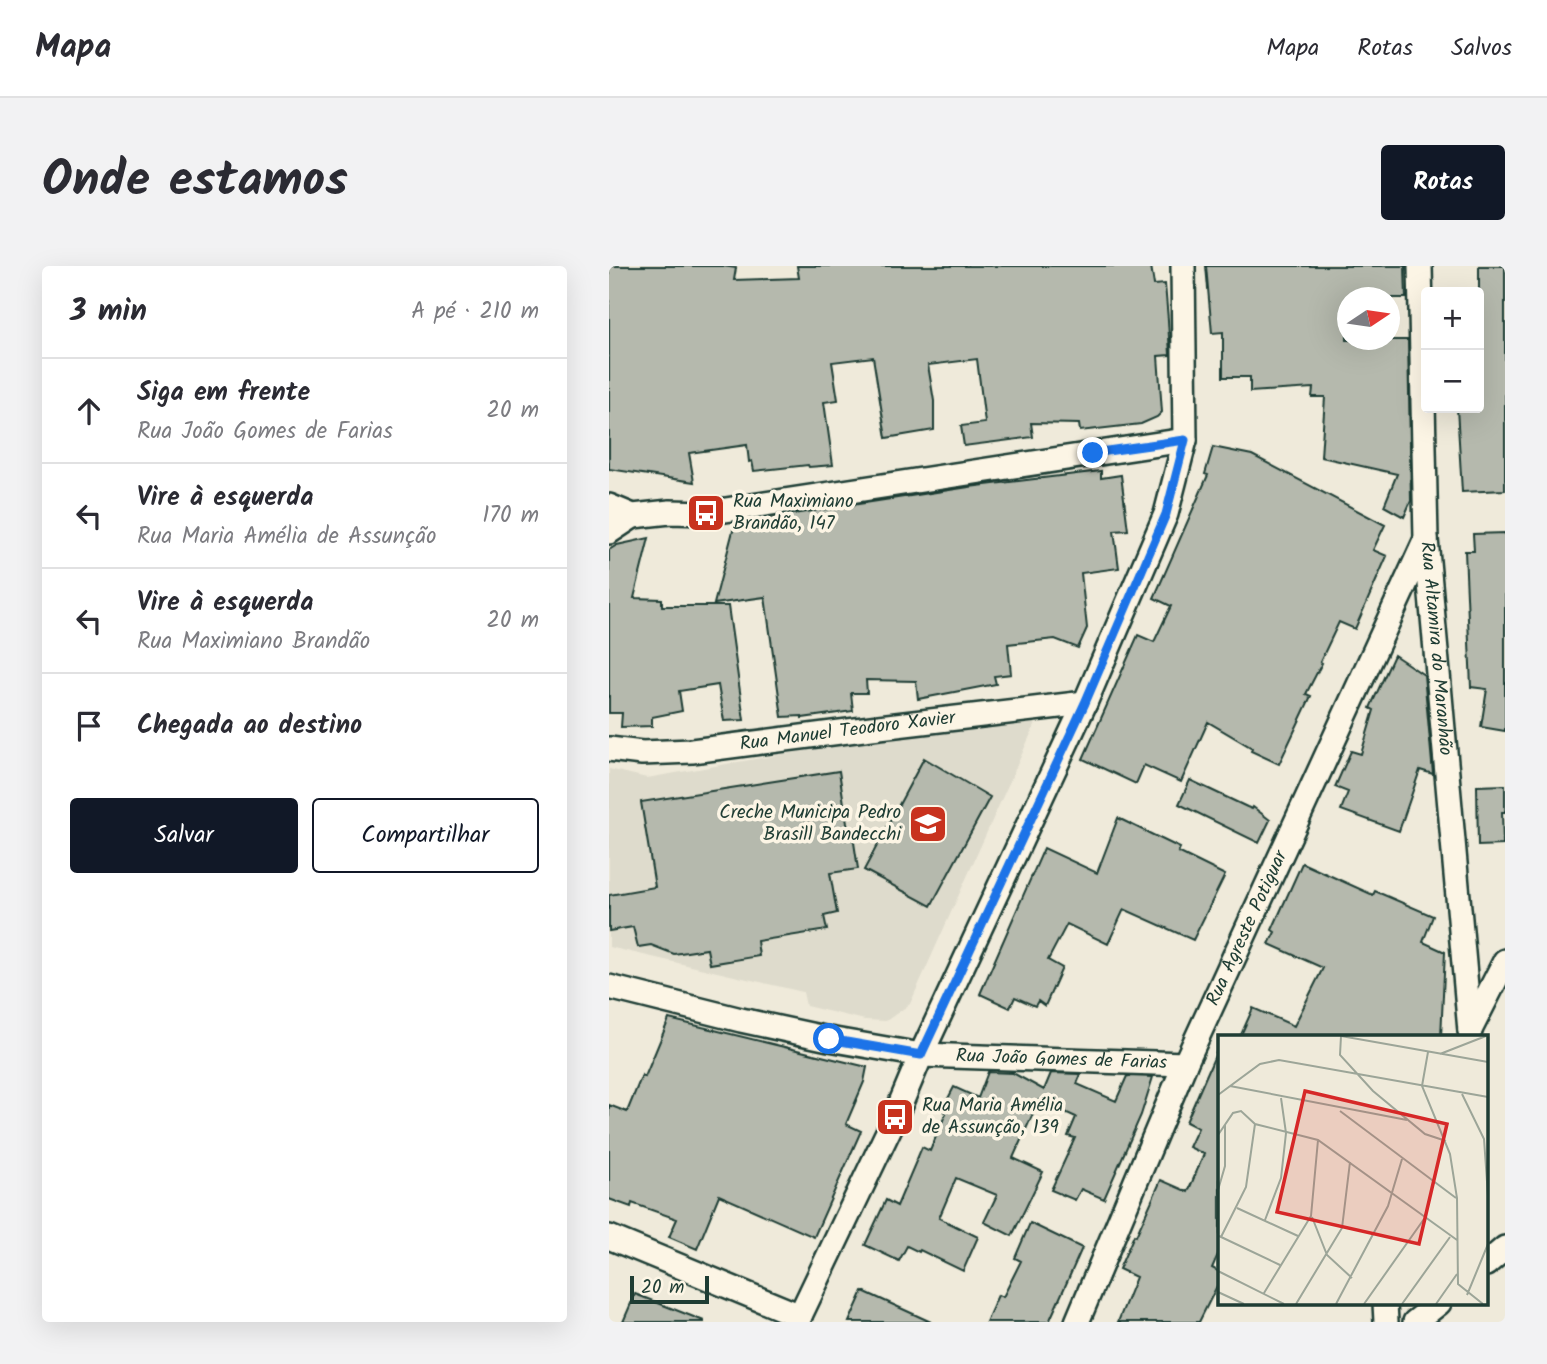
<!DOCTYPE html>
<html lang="pt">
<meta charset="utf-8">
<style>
:root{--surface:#fff;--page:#f2f2f3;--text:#2b2b33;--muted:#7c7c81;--line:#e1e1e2;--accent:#111827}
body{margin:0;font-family:Kalam,sans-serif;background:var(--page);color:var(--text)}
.controls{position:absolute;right:21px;top:21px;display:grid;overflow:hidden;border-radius:7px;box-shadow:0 7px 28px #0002}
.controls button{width:63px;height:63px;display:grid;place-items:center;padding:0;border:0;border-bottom:2px solid var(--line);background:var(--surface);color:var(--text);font:35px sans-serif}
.compass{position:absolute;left:728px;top:21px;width:63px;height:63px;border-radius:50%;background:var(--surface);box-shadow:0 7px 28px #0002;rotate:77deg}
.scale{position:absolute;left:21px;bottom:18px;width:79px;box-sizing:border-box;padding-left:7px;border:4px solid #1f3d34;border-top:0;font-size:19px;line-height:24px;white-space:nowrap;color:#1f3d34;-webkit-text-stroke:5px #fcf5e5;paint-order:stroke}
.stop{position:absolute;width:21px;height:21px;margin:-16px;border:5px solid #1a73e8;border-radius:50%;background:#fff}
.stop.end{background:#1a73e8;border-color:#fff;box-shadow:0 2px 7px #0008}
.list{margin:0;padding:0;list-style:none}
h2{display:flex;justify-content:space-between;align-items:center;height:91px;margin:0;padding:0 28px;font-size:30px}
h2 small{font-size:23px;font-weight:400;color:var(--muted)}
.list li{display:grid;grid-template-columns:46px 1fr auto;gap:21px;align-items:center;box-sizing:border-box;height:105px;padding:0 28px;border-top:2px solid var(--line)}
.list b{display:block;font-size:26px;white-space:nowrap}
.list p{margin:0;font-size:23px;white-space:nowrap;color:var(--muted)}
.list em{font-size:23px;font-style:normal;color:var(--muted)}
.actions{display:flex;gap:14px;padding:21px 28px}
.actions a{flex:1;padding:16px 0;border:2px solid var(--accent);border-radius:7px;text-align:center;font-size:24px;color:var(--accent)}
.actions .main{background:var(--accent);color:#fff}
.icon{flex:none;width:38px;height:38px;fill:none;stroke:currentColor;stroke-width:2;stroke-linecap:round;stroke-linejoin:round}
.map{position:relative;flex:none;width:896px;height:1056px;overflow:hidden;border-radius:7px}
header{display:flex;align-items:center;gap:42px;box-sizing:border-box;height:98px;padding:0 35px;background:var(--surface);border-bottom:2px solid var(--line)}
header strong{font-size:33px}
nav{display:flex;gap:38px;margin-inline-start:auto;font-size:24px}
.intro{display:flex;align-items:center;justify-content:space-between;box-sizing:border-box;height:168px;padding:0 42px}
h1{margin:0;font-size:49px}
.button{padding:18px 32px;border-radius:7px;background:var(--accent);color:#fff;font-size:24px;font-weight:700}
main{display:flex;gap:42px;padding:0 42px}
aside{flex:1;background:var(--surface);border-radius:7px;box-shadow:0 7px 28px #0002}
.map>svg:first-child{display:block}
.built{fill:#dedbcc}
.building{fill:#b5b9ad;stroke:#1f3d34;stroke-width:2}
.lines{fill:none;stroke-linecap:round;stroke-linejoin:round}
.street-casing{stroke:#1f3d34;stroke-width:28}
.street{stroke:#fcf5e5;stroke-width:23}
.route{stroke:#1a73e8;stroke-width:9}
.labels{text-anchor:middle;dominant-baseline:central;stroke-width:7;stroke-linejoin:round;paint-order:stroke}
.poi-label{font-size:19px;fill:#1f3d34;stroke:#fcf5e5;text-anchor:start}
.street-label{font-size:19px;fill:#1f3d34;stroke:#fcf5e5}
.inset-road{fill:none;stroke:#9ca598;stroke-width:2}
.view{fill:#d62828;fill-opacity:0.15;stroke:#d62828;stroke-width:3.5}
.inset-edge{fill:none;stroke:#1f3d34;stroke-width:3.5}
</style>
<header>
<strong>Mapa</strong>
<nav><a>Mapa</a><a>Rotas</a><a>Salvos</a></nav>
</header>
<div class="intro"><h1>Onde estamos</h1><a class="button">Rotas</a></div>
<main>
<aside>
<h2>3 min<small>A pé · 210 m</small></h2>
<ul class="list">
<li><svg class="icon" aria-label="ahead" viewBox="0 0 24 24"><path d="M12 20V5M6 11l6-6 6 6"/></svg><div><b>Siga em frente</b><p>Rua João Gomes de Farias</p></div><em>20 m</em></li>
<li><svg class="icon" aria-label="left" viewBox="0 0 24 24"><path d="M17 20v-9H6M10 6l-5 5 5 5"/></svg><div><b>Vire à esquerda</b><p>Rua Maria Amélia de Assunção</p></div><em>170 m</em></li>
<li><svg class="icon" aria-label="left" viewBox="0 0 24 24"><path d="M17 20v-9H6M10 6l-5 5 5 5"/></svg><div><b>Vire à esquerda</b><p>Rua Maximiano Brandão</p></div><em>20 m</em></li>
<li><svg class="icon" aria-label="arrive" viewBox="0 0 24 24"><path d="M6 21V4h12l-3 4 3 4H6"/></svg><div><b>Chegada ao destino</b></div></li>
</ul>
<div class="actions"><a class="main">Salvar</a><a>Compartilhar</a></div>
</aside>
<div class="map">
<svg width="896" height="1056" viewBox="0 0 896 1056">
<rect width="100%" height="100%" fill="#efeada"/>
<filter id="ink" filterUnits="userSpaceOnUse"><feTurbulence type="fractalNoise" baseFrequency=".0143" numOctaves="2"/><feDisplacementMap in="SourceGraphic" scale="14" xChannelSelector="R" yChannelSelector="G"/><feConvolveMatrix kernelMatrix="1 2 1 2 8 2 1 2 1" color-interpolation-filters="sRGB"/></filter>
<g filter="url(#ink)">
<path class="built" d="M429,452L301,738L277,755L256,754L197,740L194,726L0,681V503L38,512L289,468Z"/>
<path class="building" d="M0,0H114L127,2L125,14L190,12L188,0H542L545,19L556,18L559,54L561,89L549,90L553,146L548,151L532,158L471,165L470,158L422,157L424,171L355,180L352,160L376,157L368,93L319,99L325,135V164L277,172L264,91L223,96L229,134L215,136L224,199L200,201L199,199L145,205L143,195L140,196L138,179L80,187L85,216L0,203Z
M597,0H796L797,32H738V74H799L802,235L795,251L775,240L788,208L712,191L716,131H703L704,122L641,126V111H614V66L603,67Z
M870,0H896V224L853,226L848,142H870Z
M604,181L643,189L776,259L764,284L778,290L746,363L730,356L711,396L713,397L697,428L702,430L670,498L642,485L643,482L599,456L572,516L535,499L527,518L474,493L529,369L545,376L562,340L545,332L599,209L596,208Z
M492,205V212L512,209L519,264L505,265L510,302L472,307L478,362L469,382L446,373L399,378L402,408L385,410L387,418L309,433L307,415L257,414L258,427H242L244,445L193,452V450L173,451L156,331L105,338L126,257L360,221Z
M896,267V465L872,461L878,423L862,421L856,285H865L864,268Z
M40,272L25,332L53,333V340H119L135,454L115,455L109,419L70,425L73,445L43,451V460L12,461L13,447H0V284L8,279Z
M785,389L815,409L824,508L811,504L790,565L732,544L739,526L726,521L742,485L752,488L765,444L761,442Z
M315,492L381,531L322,640L255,604Z
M230,505L239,564L243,563L249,603L221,607L228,647L215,650L218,664L148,675L150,690L101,698L98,683L65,688L42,679L29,681L24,661L0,665V629L46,621L32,536Z
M581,514L638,541L643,543L644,541L661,554L650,577L570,538Z
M896,519V546H893L894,579L869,580L868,520Z
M509,552L571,582L569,586L616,609L584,674L515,643L499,678L458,658L439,694L453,702L436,740L429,735L426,740L406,731L401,742L371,728L435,582L488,607Z
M693,597L764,629L766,625L824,650L814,676L836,686L832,771H631L644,742L685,760L714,702L660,678L666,666L663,664Z
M60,753L258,801L255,816L237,858L252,865L205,971L110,929L88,983L60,971L68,953L23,937L22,941L0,933V839L18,846L33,809L36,811Z
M611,778V984L603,1002L611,1006V1014L590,1056H509L527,1011L510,1003L525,969L527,970L552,914L579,926L595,888L580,881L589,862L577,856Z
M379,806L404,807L435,824L442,807L472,808L468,818L507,835L518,810L544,811L532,849L495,933L472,923L466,934L442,924L466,872L459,870L467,851L430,834L404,892L434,906L403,970L375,956L388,929L347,912L330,952L369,971L354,1005L311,984L310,986L298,980L290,995L256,979L277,934L288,940L313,881L321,885L337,847L333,844L345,821L369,832Z
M421,957L473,982L458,1016L440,1056H377L389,1029L394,1031L412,995L406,992Z
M254,1025L322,1056H240Z
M26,1028L95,1055V1056H14Z"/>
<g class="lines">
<defs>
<g id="street">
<path id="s1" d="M811,0L817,273L861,765"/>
<path d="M0,240L24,250L61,246L97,247L576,174"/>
<path d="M0,266L24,250"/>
<path id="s2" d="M0,483L33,487L83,485L270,461L476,437"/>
<path id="s3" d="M0,721L132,754L220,773L312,789L576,798"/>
<path d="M861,764L896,695"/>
<path d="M0,971L191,1050"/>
<path d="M877,998L896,982"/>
<path d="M776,1037L777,1056"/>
<path d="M188,1056L286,851L312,789L476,437L557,248L576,174L574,0"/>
<path id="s4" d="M468,1056L576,798L817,273"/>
<path d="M806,1056L830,1037"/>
</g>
</defs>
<use href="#street" class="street-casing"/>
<use href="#street" class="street"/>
</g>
</g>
<g class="lines" filter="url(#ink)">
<path class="route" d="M220,773L312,789L476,437L557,248L576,174L484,187"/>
</g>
<defs>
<symbol id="bus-square" viewBox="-11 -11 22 22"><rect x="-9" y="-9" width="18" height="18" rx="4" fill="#c8321e" stroke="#fcf5e5"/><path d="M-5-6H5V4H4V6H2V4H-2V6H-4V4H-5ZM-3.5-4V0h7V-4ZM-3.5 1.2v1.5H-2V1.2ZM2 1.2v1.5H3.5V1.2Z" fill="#fff"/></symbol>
<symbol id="school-square" viewBox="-11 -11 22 22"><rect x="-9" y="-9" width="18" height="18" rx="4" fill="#c8321e" stroke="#fcf5e5"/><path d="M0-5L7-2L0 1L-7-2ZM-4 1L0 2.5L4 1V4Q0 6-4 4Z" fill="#fff"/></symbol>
</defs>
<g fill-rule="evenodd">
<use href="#bus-square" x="75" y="225" width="44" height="44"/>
<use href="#school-square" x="297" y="536" width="44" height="44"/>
<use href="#bus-square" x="264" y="829" width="44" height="44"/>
</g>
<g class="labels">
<g class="poi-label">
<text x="124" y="236">Rua Maximiano<tspan x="124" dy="22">Brandão, 147</tspan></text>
<text x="292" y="547" text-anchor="end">Creche Municipa Pedro<tspan x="292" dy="22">Brasill Bandecchi</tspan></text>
<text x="313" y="840">Rua Maria Amélia<tspan x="313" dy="22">de Assunção, 139</tspan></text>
</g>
<g class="street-label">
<text stroke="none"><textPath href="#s1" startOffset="383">Rua Altamira do Maranhão</textPath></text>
<text stroke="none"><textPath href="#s2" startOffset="240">Rua Manuel Teodoro Xavier</textPath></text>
<text stroke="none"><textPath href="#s4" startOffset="429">Rua Agreste Potiguar</textPath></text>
<text stroke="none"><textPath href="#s3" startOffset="460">Rua João Gomes de Farias</textPath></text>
</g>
</g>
<g transform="translate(609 769)">
<rect width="270" height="270" fill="#efeada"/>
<path class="inset-road" d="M123,1L122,20L155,56L207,99L228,106M123,1L270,27M210,17L204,51L232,119L239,163L240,249L265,269M222,19L268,1M12,51L189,85M244,59L266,104L270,161M0,60L42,29L61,25L270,62M122,76L238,163M0,100L15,78L23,76L37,89L100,105L239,205M0,155L7,131V90M19,173L80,201M94,182L109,220L134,243M47,185L63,143L68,98L63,63M1,201L62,230M3,202L28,152L37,89M0,236L66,269M0,257L26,269M46,258L93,181L100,105M249,260L270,209M78,269L124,193L132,127M118,269L170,171L184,124M146,269L206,184M184,269L232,202M218,269L239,239"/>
<path class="view" d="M87,56L229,89L201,209L59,177Z"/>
<rect width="270" height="270" class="inset-edge"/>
</g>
</svg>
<div class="controls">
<button>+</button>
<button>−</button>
</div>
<svg class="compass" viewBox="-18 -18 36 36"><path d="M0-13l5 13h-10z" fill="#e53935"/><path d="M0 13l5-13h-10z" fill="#7c7c81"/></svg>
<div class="scale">20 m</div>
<div class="stop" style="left:220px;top:773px"></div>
<div class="stop end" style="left:484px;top:187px"></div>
</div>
</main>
